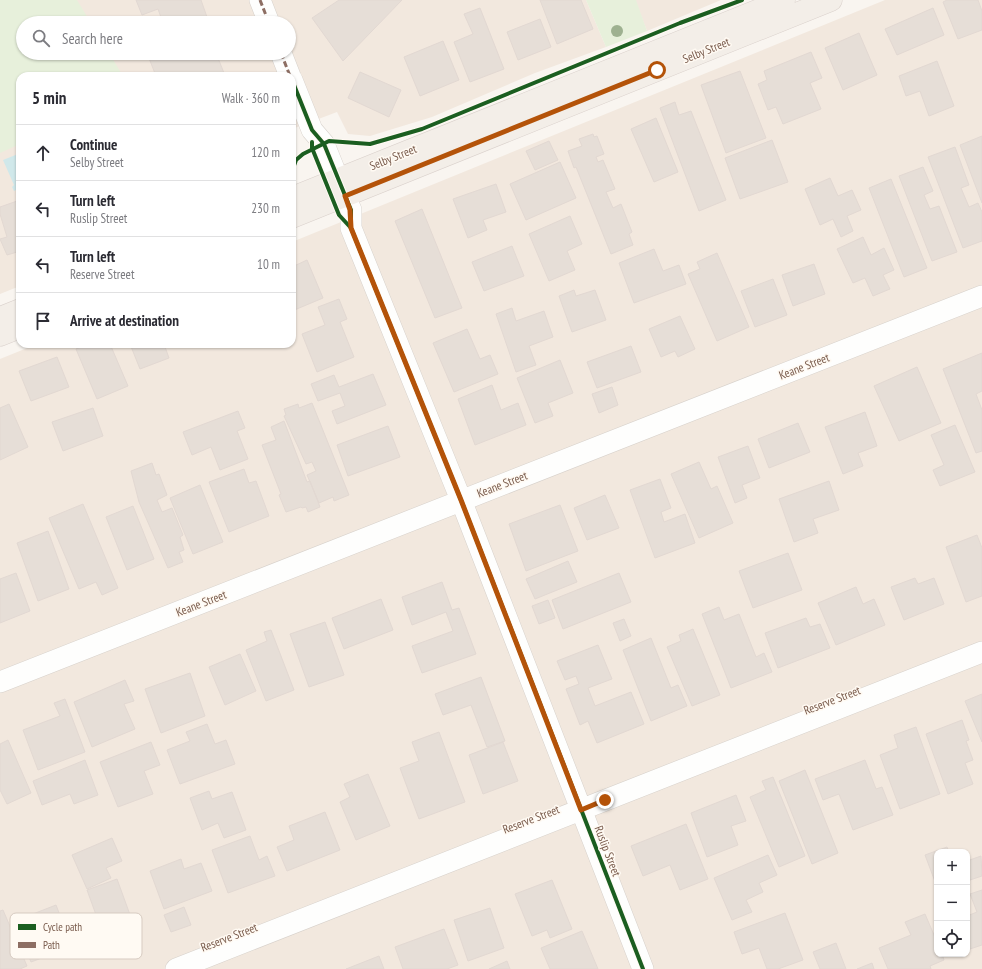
<!DOCTYPE html>
<meta charset="utf-8">
<style>
:root{--surface:#fff;--page:#f7f7f7;--text:#2b2b33;--muted:#7c7c81;--line:#e1e1e2}
body{margin:0;font-family:"PT Sans Narrow",sans-serif;background:var(--page);color:var(--text)}
.controls{position:absolute;right:12px;bottom:12px;display:grid;overflow:hidden;border-radius:8px;box-shadow:0 1px 3px #0004}
.controls button{width:36px;height:36px;display:grid;place-items:center;padding:0;border:0;border-bottom:1px solid var(--line);background:var(--surface);color:var(--text);font:20px sans-serif}
.stop{position:absolute;width:12px;height:12px;margin:-9px;border:3px solid #b45309;border-radius:50%;background:#fff}
.stop.end{background:#b45309;border-color:#fff;box-shadow:0 1px 4px #0008}
.list{margin:0;padding:0;list-style:none}
h2{display:flex;justify-content:space-between;align-items:center;height:52px;margin:0;padding:0 16px;font-size:17px}
h2 small{font-size:13px;font-weight:400;color:var(--muted)}
.list li{display:grid;grid-template-columns:26px 1fr auto;gap:12px;align-items:center;box-sizing:border-box;height:56px;padding:0 16px;border-top:1px solid var(--line)}
.list b{display:block;font-size:15px;white-space:nowrap}
.list p{margin:0;font-size:13px;white-space:nowrap;color:var(--muted)}
.list em{font-size:13px;font-style:normal;color:var(--muted)}
.icon{flex:none;width:22px;height:22px;fill:none;stroke:currentColor;stroke-width:2;stroke-linecap:round;stroke-linejoin:round}
.map{position:relative;flex:none;width:982px;height:969px;overflow:hidden}
.search{position:absolute;background:var(--surface);box-shadow:0 1px 3px #0004;left:16px;top:16px;width:280px;height:44px;display:flex;align-items:center;gap:10px;box-sizing:border-box;padding:0 14px;border-radius:22px;color:var(--muted);font-size:15px}
.panel{position:absolute;background:var(--surface);box-shadow:0 1px 3px #0004;left:16px;top:72px;width:280px;height:276px;border-radius:12px}
.map>svg:first-child{display:block}
.residential{fill:#f2e8de;fill-rule:evenodd}
.green{fill:#e7f0db}
.water{fill:#d0e8ea}
.building{fill:#e6ded7;stroke:#e2d8d2}
.lines{fill:none;stroke-linecap:round;stroke-linejoin:round}
.street-casing{stroke:#d7d1cb;stroke-width:22}
.primary-casing{stroke:#dad1cc;stroke-width:23}
.street{stroke:#fefefd;stroke-width:21}
.primary{stroke:#f3eee8;stroke-width:22}
.quiet{stroke:#8d6e63;stroke-width:3;stroke-dasharray:6 3;stroke-linecap:butt}
.cycleway-casing{stroke:#fffaf3;stroke-width:6}
.cycleway{stroke:#1b5e20;stroke-width:4}
.tree{fill:#9eb190}
.route{stroke:#b45309;stroke-width:5}
.labels{text-anchor:middle;dominant-baseline:central;stroke-width:3;stroke-linejoin:round;paint-order:stroke}
.street-label{font-size:12px;fill:#7a5c4d;stroke:#fffaf3}
.key{fill:#fffaf3;stroke:#d7cbc1;stroke-width:1}
.key-label{font-size:11px;fill:#7a5c4d}
</style>
<div class="map">
<svg width="982" height="969" viewBox="0 0 982 969">
<rect width="100%" height="100%" fill="#f9f5f0"/>
<path class="residential" d="M0,0H586L606,47L535,73L432,117L370,136L348,134L337,112L292,129V76H20V286L0,294ZM23,23H289V53H23Z
M635,0H721L647,31Z
M885,0H982V969H0V359L37,344H292V242ZM937,852H967V954H937Z"/>
<path class="green" d="M0,0H77L91,23H23V53H109L123,76H20V144L0,153Z
M586,0H636L647,31L606,47Z"/>
<path class="water" d="M18,154L20,159V188L14,191L12,187L14,185L3,160Z"/>
<path class="building" d="M136,0H201L207,17L192,23H163L158,9L142,15Z
M339,0H402L343,61L312,18Z
M540,0H581L593,29L557,44Z
M947,0H978L982,11V30L958,39L943,2Z
M480,8L504,69L470,82L454,42L473,34L464,14Z
M933,8L944,35L897,55L885,29Z
M540,19L551,47L518,60L507,32Z
M859,33L877,75L843,90L825,48Z
M443,41L459,80L420,96L404,57Z
M811,52L822,78L810,83L821,109L783,124L776,107L768,110L758,84L767,80L764,71Z
M147,53H216L224,73L217,76H156Z
M937,61L954,106L929,116L920,91L906,96L899,76Z
M740,71L766,138L726,153L701,85Z
M360,72L401,90L389,117L348,98Z
M675,102L679,115L691,111L726,200L699,211L660,108Z
M656,118L678,172L654,182L631,129Z
M593,134L594,137L597,136L604,154L596,157L598,162L603,160L615,189L606,192L613,208L621,204L632,232L629,234L633,245L611,254L576,167L574,168L568,151L582,146L579,139Z
M982,136V203L960,145Z
M772,140L788,182L740,199L725,158Z
M549,141L558,160L535,170L526,151Z
M955,147L969,185L961,188L969,207L978,203L982,212V241L963,248L928,157Z
M560,162L576,198L526,220L510,184Z
M923,167L933,191L924,195L930,209L939,206L957,252L932,261L899,176Z
M830,178L838,196L852,190L861,210L847,216L853,231L841,237L833,219L820,225L805,189Z
M891,179L927,268L904,277L869,188Z
M496,184L506,212L483,220L487,230L468,238L453,199Z
M20,200V257L19,258L17,252L7,255L0,239L7,237L0,214V207Z
M422,209L462,308L435,318L395,221Z
M570,216L582,244L567,251L575,270L549,281L529,234Z
M863,237L871,255L884,248L894,270L883,275L890,289L873,296L865,278L853,283L837,249Z
M512,246L524,276L484,291L472,262Z
M654,249L663,271L679,265L686,284L634,303L619,263Z
M717,253L749,327L717,341L688,274L700,269L697,262Z
M307,260L323,298L292,311V267Z
M814,264L825,294L793,306L782,275Z
M773,279L787,315L755,327L741,291Z
M574,290L576,296L595,290L606,320L572,332L559,296Z
M339,299L347,319L340,322L354,357L317,372L302,334L325,325L318,307Z
M512,308L516,321L544,311L553,337L529,346L536,365L516,372L496,314Z
M680,316L695,349L678,357L675,351L661,357L649,329Z
M467,329L480,359L490,355L498,374L454,392L433,343Z
M87,344H110L128,386L97,399L76,349Z
M130,344H164L169,358L140,369Z
M631,346L641,372L597,388L587,362Z
M982,353V391L976,394L982,410V451L976,453L943,369Z
M57,357L69,387L31,401L19,371Z
M560,360L573,393L548,403L553,416L535,423L517,378Z
M917,367L941,423L899,441L874,386Z
M373,374L386,405L337,424L332,411L345,406L340,393L318,401L311,384L334,375L339,387Z
M492,385L501,410L518,403L526,425L475,445L458,399Z
M612,387L618,405L599,413L592,394Z
M312,403L349,495L334,501L333,497L319,503L307,475L316,471L312,462L306,464L284,416L286,415L284,409L298,404L299,408Z
M9,404L28,447L0,460V408Z
M93,408L103,436L63,451L52,422Z
M238,411L245,428L237,431L248,459L220,470L211,447L192,455L183,432Z
M865,412L877,446L858,453L863,466L843,474L825,427Z
M284,421L307,482L310,481L320,507L308,512L306,507L302,508L301,507L286,512L279,495L281,494L262,445L276,440L271,427Z
M798,423L810,452L769,468L758,439Z
M955,425L975,472L940,486L933,470L944,465L931,435Z
M388,426L400,457L348,476L337,445Z
M748,446L760,478L742,485L747,498L735,503L718,457Z
M699,462L711,489L717,486L733,523L699,538L671,474Z
M152,463L156,475L159,474L167,495L157,500L162,512L172,508L183,535L180,537L184,550L179,552L183,562L168,568L139,502L131,471Z
M244,469L249,483L256,481L269,516L229,532L209,482Z
M660,479L671,508L661,512L664,522L685,514L695,543L655,558L630,490Z
M829,481L839,510L813,519L818,533L794,542L779,499Z
M200,485L223,542L193,554L170,498Z
M605,495L619,528L587,540L574,508Z
M83,504L118,588L102,595L96,582L79,589L49,518Z
M560,505L578,551L526,571L509,524Z
M133,506L154,559L127,570L106,517Z
M48,531L69,589L38,601L17,543Z
M977,535L982,548V596L966,602L946,547Z
M788,553L802,590L753,608L739,571Z
M568,561L577,582L535,599L526,579Z
M16,573L30,611L0,623V579Z
M619,573L631,602L563,629L552,600Z
M915,578L918,584L934,578L944,604L904,620L891,587Z
M442,582L452,610L459,608L476,654L422,673L412,646L453,631L446,612L412,625L402,597Z
M856,587L863,604L874,599L885,625L836,645L818,603Z
M381,599L393,630L344,649L332,618Z
M548,600L555,618L539,624L532,606Z
M719,607L724,620L739,614L756,657L764,653L772,672L731,688L702,614Z
M806,618L810,627L820,624L830,648L778,668L765,633Z
M624,619L631,636L620,641L613,623Z
M325,622L344,675L309,687L290,634Z
M693,629L720,695L692,706L667,647L681,641L679,635Z
M271,630L294,690L266,701L246,650L267,641L264,632Z
M651,638L671,688L678,685L687,706L651,721L623,650Z
M598,645L612,679L588,688L595,706L631,692L644,724L597,743L588,721L580,725L566,689L579,684L576,676L565,680L557,661Z
M240,654L256,691L225,705L209,667Z
M190,673L205,716L161,733L145,689Z
M481,677L505,741L487,747L471,705L443,715L435,694Z
M125,680L134,701L124,704L135,729L92,747L74,702Z
M982,694V742L965,701Z
M65,699L85,752L38,770L23,730L60,716L54,703Z
M962,720L969,740L966,741L973,760L965,763L973,784L948,794L926,734Z
M207,724L215,744L226,740L235,764L180,784L167,750L190,741L186,732Z
M916,727L940,794L900,809L880,755L898,748L894,735Z
M439,732L465,802L419,819L400,768L419,761L412,742Z
M8,740L31,793L7,804L0,790V744Z
M151,742L160,765L144,771L153,794L118,807L100,762Z
M503,742L518,781L483,794L469,755Z
M85,760L98,795L74,804L70,794L42,805L33,781Z
M865,760L876,789L882,787L893,815L853,830L839,794L823,800L815,779Z
M805,770L838,853L812,864L779,781Z
M368,774L390,826L356,840L340,802L350,797L344,784Z
M773,777L805,856L779,867L750,797L766,790L762,781Z
M209,791L212,799L232,792L246,830L224,838L218,823L202,830L190,798Z
M736,795L746,821L731,826L738,845L707,857L691,813Z
M325,812L340,850L287,871L277,847L294,840L289,826Z
M686,824L708,879L680,890L670,865L643,876L631,846Z
M250,836L259,860L267,856L275,876L228,893L212,850Z
M112,838L122,861L106,868L111,878L87,889L72,855Z
M947,847L949,852H937V887L925,855Z
M768,855L777,875L759,883L763,892L746,900L752,912L732,920L714,878Z
M981,856L982,876L967,881V861Z
M181,859L184,869L201,863L212,891L164,909L150,871Z
M117,879L133,923L103,934L87,890Z
M552,880L572,929L550,938L547,930L532,936L515,894Z
M982,890V945L967,950V916L977,912L970,894Z
M56,905L63,923L81,916L90,940L31,962L15,921Z
M184,907L191,925L171,932L164,915Z
M490,908L504,948L468,961L454,920Z
M3,910L27,966L20,969H0V911Z
M785,913L803,960L778,969H767L759,948L742,954L734,932Z
M925,914L937,942V954H942L944,960L930,966L931,969H888L879,948L911,935L905,922Z
M444,929L458,965L447,969H403L395,947Z
M582,931L598,969H550L541,948Z
M836,943L846,969H820L813,952Z
M379,956L384,969H346Z
M507,961L510,969H489Z
M872,963L874,969H857Z"/>
<g class="lines">
<defs>
<path id="street" d="M260,0L269,23
M281,53L290,76
M292,80L312,130L324,144L338,179
M345,196L351,210V228L461,500L643,969
M0,682L982,296
M176,969L982,652"/>
<path id="primary" d="M292,198L784,0
M292,217L831,0
M0,318L20,310
M0,335L20,327"/>
</defs>
<use href="#street" class="street-casing"/>
<use href="#primary" class="primary-casing"/>
<use href="#street" class="street"/>
<use href="#primary" class="primary"/>
<path class="quiet" d="M260,0L269,23
M281,53L290,76"/>
<defs>
<path id="cycleway" d="M292,80L312,130L324,144L351,210V228L461,500L643,969
M312,142V148L339,215L351,228
M292,171L296,160L303,154L329,141L370,144L422,129L680,23L742,0"/>
</defs>
<use href="#cycleway" class="cycleway-casing"/>
<use href="#cycleway" class="cycleway"/>
</g>
<circle class="tree" cx="617" cy="31" r="6"/>
<g class="lines">
<path class="route" d="M605,800L581,810L461,500L351,228L350,210L345,196L657,70"/>
</g>
<g class="labels">
<g class="street-label">
<text transform="translate(706 50) rotate(-22)">Selby Street</text>
<text transform="translate(393 157) rotate(-22)">Selby Street</text>
<text transform="translate(804 366) rotate(-21)">Keane Street</text>
<text transform="translate(502 484) rotate(-21)">Keane Street</text>
<text transform="translate(201 603) rotate(-21)">Keane Street</text>
<text transform="translate(832 700) rotate(-21)">Reserve Street</text>
<text transform="translate(531 819) rotate(-21)">Reserve Street</text>
<text transform="translate(608 851) rotate(69)">Ruslip Street</text>
<text transform="translate(229 937) rotate(-21)">Reserve Street</text>
</g>
</g>
<rect x="10" y="913" width="132" height="46" rx="6" class="key"/>
<rect x="18" y="924" width="18" height="6" fill="#1b5e20"/>
<rect x="18" y="942" width="18" height="6" fill="#8d6e63"/>
<g class="key-label">
<text x="43" y="931">Cycle path</text>
<text x="43" y="949">Path</text>
</g>
</svg>
<div class="controls">
<button>+</button>
<button>−</button>
<button><svg class="icon" aria-label="locate" viewBox="0 0 24 24"><circle cx="12" cy="12" r="6"/><path d="M12 2v4M12 18v4M2 12h4M18 12h4"/></svg></button>
</div>
<div class="stop" style="left:657px;top:70px"></div>
<div class="stop end" style="left:605px;top:800px"></div>
<div class="search"><svg class="icon" aria-label="search" viewBox="0 0 24 24"><circle cx="10" cy="10" r="6"/><path d="M15 15l6 6"/></svg>Search here</div>
<section class="panel">
<h2>5 min<small>Walk · 360 m</small></h2>
<ul class="list">
<li><svg class="icon" aria-label="ahead" viewBox="0 0 24 24"><path d="M12 20V5M6 11l6-6 6 6"/></svg><div><b>Continue</b><p>Selby Street</p></div><em>120 m</em></li>
<li><svg class="icon" aria-label="left" viewBox="0 0 24 24"><path d="M17 20v-9H6M10 6l-5 5 5 5"/></svg><div><b>Turn left</b><p>Ruslip Street</p></div><em>230 m</em></li>
<li><svg class="icon" aria-label="left" viewBox="0 0 24 24"><path d="M17 20v-9H6M10 6l-5 5 5 5"/></svg><div><b>Turn left</b><p>Reserve Street</p></div><em>10 m</em></li>
<li><svg class="icon" aria-label="arrive" viewBox="0 0 24 24"><path d="M6 21V4h12l-3 4 3 4H6"/></svg><div><b>Arrive at destination</b></div></li>
</ul>
</section>
</div>
